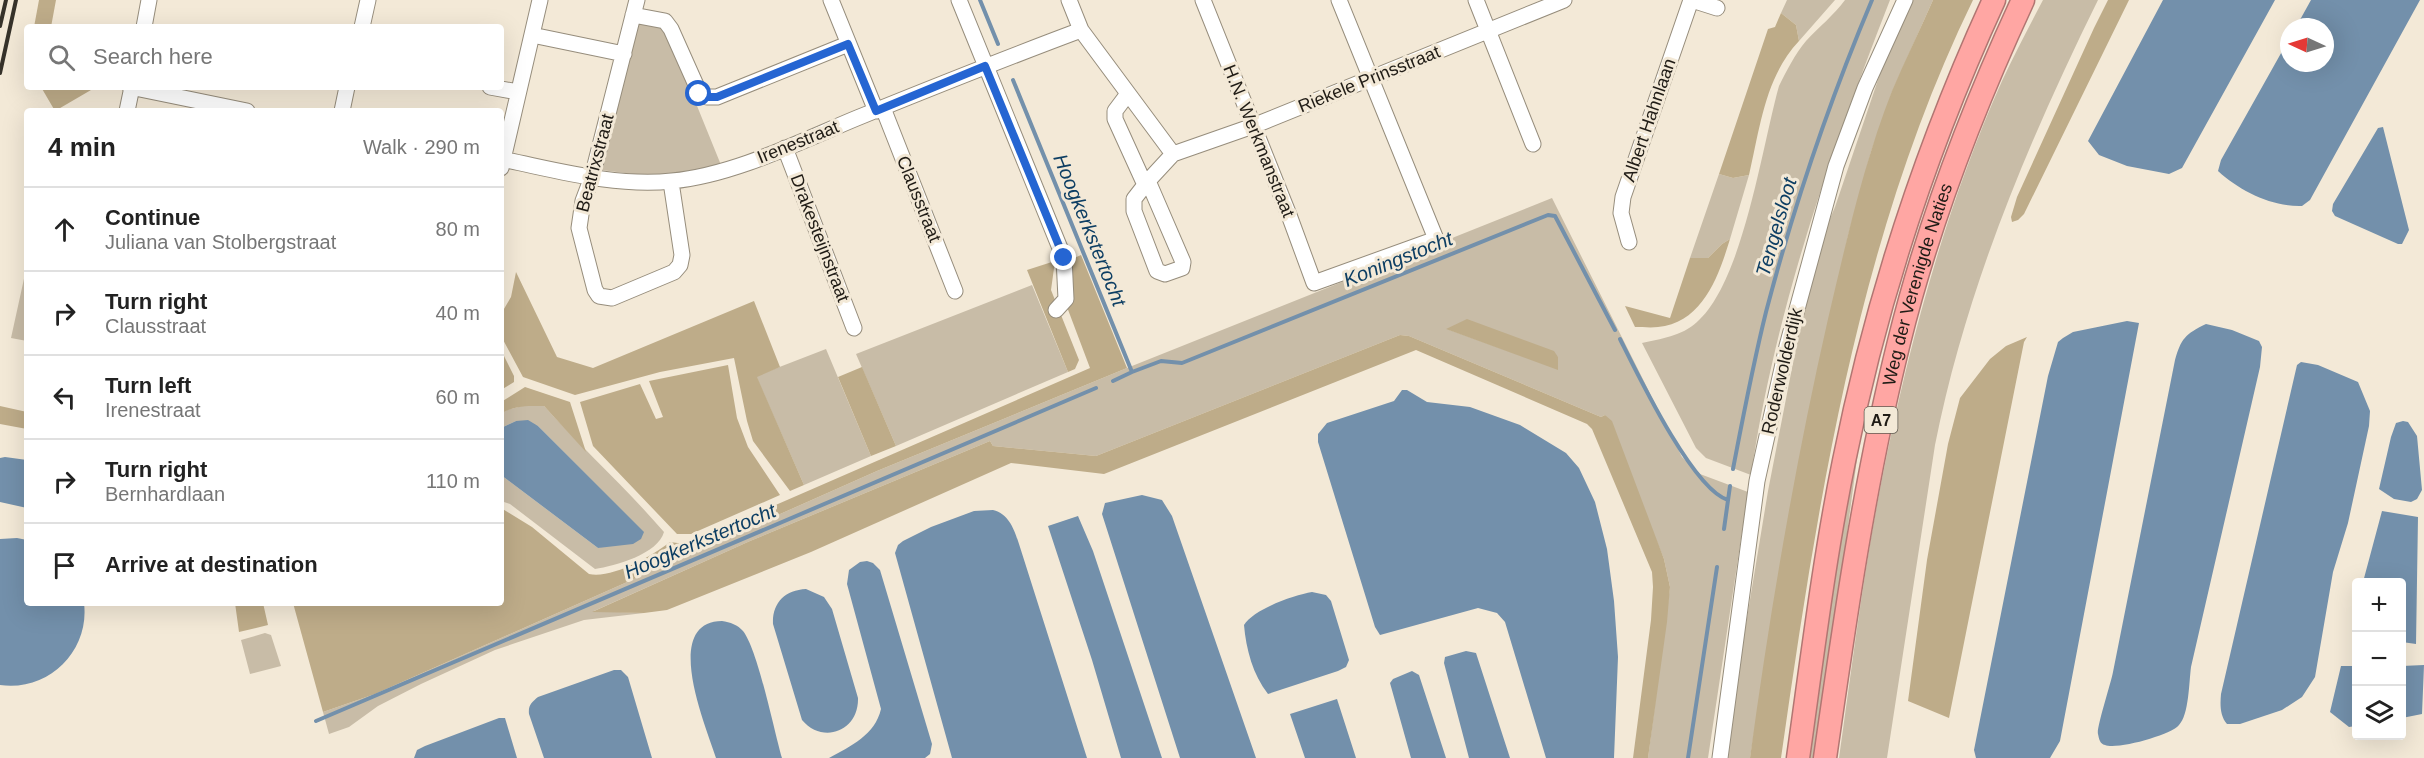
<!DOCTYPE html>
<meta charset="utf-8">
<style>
:root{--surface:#fff;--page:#f6f6f6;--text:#222;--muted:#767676;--line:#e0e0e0}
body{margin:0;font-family:Arial,sans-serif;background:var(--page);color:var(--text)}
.controls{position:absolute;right:18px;bottom:18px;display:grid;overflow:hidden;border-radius:6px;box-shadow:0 6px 24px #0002}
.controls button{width:54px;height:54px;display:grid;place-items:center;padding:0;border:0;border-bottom:2px solid var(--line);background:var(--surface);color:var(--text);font:30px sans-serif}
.compass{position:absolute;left:2280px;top:18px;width:54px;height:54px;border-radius:50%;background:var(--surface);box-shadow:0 6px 24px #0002;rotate:274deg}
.stop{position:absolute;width:18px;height:18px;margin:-14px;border:4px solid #2565d2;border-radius:50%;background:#fff}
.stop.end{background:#2565d2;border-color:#fff;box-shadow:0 2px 6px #0008}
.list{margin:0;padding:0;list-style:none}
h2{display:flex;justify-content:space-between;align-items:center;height:78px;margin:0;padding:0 24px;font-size:26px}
h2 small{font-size:20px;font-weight:400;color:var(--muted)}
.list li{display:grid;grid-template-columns:39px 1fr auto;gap:18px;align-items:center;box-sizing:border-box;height:84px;padding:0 24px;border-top:2px solid var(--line)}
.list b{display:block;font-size:22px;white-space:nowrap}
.list p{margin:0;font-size:20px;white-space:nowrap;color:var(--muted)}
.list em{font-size:20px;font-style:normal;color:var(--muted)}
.icon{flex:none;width:33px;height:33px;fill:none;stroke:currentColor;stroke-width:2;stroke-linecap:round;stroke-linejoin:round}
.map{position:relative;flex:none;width:2424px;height:758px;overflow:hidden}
.search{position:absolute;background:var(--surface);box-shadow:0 6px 24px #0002;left:24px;top:24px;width:480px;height:66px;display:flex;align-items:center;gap:15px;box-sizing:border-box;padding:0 21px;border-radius:6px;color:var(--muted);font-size:22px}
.panel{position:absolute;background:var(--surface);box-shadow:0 6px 24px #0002;left:24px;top:108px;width:480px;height:498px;border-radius:6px}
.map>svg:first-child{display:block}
.green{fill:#c8bca7;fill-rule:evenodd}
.forest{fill:#beac89}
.water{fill:#7390ab}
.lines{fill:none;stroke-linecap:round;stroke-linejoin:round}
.stream{stroke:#7390ab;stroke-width:4}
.minor-casing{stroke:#968d7c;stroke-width:17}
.highway-casing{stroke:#b17672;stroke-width:25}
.minor{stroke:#fff;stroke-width:15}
.highway{stroke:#ffa6a3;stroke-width:22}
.rail{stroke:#36322a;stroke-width:4}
.route{stroke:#2565d2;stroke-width:8}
.labels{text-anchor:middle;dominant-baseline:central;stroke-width:6;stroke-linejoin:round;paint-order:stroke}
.shield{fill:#f3e9d7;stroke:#5f5a50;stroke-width:1.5}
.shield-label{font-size:16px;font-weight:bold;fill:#201c16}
.street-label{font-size:18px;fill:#201c16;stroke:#f3e9d7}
.water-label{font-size:20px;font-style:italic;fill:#0d3e63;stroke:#f3e9d7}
</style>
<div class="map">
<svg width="2424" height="758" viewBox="0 0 2424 758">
<rect width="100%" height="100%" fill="#f3e9d7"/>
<path class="green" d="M1787,0H1835L1799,41L1796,25L1781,13Z
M1845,0H1890C1830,154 1775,311 1751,475L1706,458L1696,448L1642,343C1660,339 1682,336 1697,322C1743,282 1762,146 1779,86C1787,70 1795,54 1806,41C1819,27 1834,15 1845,0Z
M1911,0H1933L1892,92L1871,152L1848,236L1793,497L1750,758H1728L1745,630L1768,491L1808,286L1823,235L1835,207L1881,71Z
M2043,0H2098C2028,142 1966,289 1935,445L1887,758H1839C1852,667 1863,575 1881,484C1908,347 1945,209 2002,81C2015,53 2029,27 2043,0Z
M637,21L665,27L721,165L672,176L641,175L601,170Z
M1719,174L1733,178L1749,175L1730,239L1722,244L1708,258H1690Z
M1552,198L1682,457L1700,474L1748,492L1708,758H1648L1670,587L1664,559L1605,415L1601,417L1409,336L1400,335L1096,456L993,446L990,441L750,541L594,611L644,613L584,620L495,650L421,684L378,706L349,727L329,734L323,712L375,694L877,471L1127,368ZM1447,329L1558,357V369Z
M27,265V341L11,338Z
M1032,285L1068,372L896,446L856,354Z
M826,349L871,456L804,485L756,376Z
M522,406H544C583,449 626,488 664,532C658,554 615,566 595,569L510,504L501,501V475L598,548L643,532L538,426L516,421L501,428V414L507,410Z
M1859,444L1817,758H1806L1849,480Z
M265,633L271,635L281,666L250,674L241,640Z"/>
<path class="forest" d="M39,0H56L51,27H34Z
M1933,0H1973C1858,236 1818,500 1781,758H1750C1770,611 1795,464 1828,319C1846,243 1863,165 1892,91C1905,60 1920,30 1933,0Z
M2108,0H2129L2024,214L2018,220L2012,222L2011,217L2017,197L2094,28Z
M1781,13L1796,25L1799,41C1765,77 1760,128 1749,175L1733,178L1719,174L1768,29L1775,27Z
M41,87H75L91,90L55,111Z
M1730,239C1719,275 1703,323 1658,327C1651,328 1642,327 1635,327L1625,306L1670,318L1690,258H1708L1722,244Z
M1081,255L1127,368L877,471L375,694L323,712L293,603H501V508L532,527L589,574C612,579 652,556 670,542L685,544L693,541L1090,368L1067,307L1063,288L1072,259Z
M1055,261L1051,290L1079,360L1075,369L1068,372L1027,270Z
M516,272L557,357L593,368L754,301L780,367L757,377L804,485L790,491L753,441L747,421L734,358L660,372L575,395L523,377L501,336V314L511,297Z
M1467,319L1554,351L1558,357V370L1446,329Z
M1400,335L1409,336L1601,417L1605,415L1612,421L1664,559L1670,587L1667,622L1648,758H1633L1651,620L1653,587L1652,572L1592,429L1587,424L1416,350L1104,474L1011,463L811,552L667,610L644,613L592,612L750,541L990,441L993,446L1096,456Z
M2027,337L2024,342L1949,718L1908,701L1927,560L1948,444L1960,398L1990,359L2006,346Z
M501,350L514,376V382L501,390Z
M728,365L737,418L748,447L780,495L691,534H677L593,446L580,402L640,384L656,419L663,417L649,381Z
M862,367L896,446L871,456L838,377Z
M525,387L570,402L586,452L544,406C529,406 514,405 501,414V402Z
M0,406L27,412V429L0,424Z
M235,603H263L268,625L239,632Z"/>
<path class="water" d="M2163,0H2275L2182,168L2169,174L2127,166L2099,155L2088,141Z
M2311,0H2420L2310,200L2302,206C2272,207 2240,191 2218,171L2221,160L2289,39V63H2325V27H2296Z
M2383,127L2409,230L2402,244H2398L2335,216L2332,211L2333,204L2378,128Z
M2127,321L2139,323L2060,741L2050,758H1976L1974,750L2048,376L2058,342L2063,338L2073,332Z
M2206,324L2232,330L2259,341L2262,347L2260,367L2191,667C2189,682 2189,715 2179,725C2171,735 2117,750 2105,745C2100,744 2099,739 2098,734C2096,729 2111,683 2113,672L2175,360C2181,339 2185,334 2206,324Z
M2301,362L2318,365L2358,382L2370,411L2369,426L2348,523L2333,572L2315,677L2302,697L2282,710L2240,724H2227C2220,716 2220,705 2221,694L2297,365Z
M1402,390H1407L1427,402L1470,407L1520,425L1566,453L1579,468L1595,502L1607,549L1614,601L1618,657L1614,758H1546L1505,622L1497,613L1478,608L1380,635L1375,627L1318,442V434L1327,423L1394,401Z
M528,420L538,426L644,532L641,539L633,544L598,548L501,475V428L516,421Z
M2403,421L2408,422L2417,436L2422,490L2417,499L2411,502L2394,499L2379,489L2391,437L2396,423Z
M5,457L27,460V508L0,502V458Z
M1142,495L1162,500L1172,516L1256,758H1180L1102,514L1105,503Z
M993,510C1009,514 1014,529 1019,544L1087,758H952L895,553L898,545L903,541L931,527L974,511Z
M2382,511L2418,517L2416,644L2402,642V582H2363Z
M1078,516L1093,551L1162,758H1121L1092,660L1048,526Z
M17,538L27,540V603H84C90,651 48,692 0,685V539Z
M867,561L873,563L880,570L932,744L930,754L925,758H829C851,746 875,735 881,709L847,584L849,570L860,562Z
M806,589L824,597L832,609L858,698C859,731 823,745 802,720L773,624C772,603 785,590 806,589Z
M1312,592L1326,595L1331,601L1349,660L1346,667L1338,671L1268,694C1253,675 1246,649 1244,625C1254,609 1294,595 1312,592Z
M722,621C730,622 738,625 743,631C758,650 774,731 782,758H716C706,726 661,622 722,621Z
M1466,651L1476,653L1510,758H1469L1444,663L1445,657Z
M2424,665L2422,714L2402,718V666Z
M2341,666H2356V726L2349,727L2330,712Z
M614,670H621L628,677L652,758H544L529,714C528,705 532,702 538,697Z
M1412,671L1419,675L1446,758H1411L1390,683L1393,679Z
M1337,699L1356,758H1305L1290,714Z
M499,718H505L517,758H414L417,750L425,746Z"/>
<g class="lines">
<path class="stream" d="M980,0L998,44
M1013,80L1132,372L1113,381
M1620,339C1637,373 1693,490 1728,500
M1132,372L1161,361L1182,363L1548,215L1555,216L1615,330
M1733,469C1743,417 1753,364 1766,312C1794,205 1829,102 1872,0
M1724,529L1730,486
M316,721L1096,388
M1688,758L1717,567"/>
<defs>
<path id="minor" d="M637,0L592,177L583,201L579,228L595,290L599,296L612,298L674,272L680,265L682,255L671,182
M831,0L876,111
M959,0L1064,258L1066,299L1056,310
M1069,0L1081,30L1173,154
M1203,0L1289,215L1314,283L1436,239L1339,0
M1476,0L1533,144
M1692,0L1717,8
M633,15L665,21L671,29L700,94L707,97H717L848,44
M144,27L149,0
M362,27L368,0
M532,35L624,54
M130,87L247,111
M490,87L518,92
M1127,95L1115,111V119L1145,185
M883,108L955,291
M127,111L132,87
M342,111L347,87
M785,148L854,328
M501,159C556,170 615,187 672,181C734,175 799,142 857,118C931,88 1006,58 1081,30
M501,168L540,0
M1148,181L1134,199V211L1157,271L1165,274L1182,268L1183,262L1148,181L1173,154L1253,126L1564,0
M1629,242L1621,213L1623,197L1691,0
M1720,758L1757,481L1787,346L1836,166L1865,88L1905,0"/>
<g id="highway">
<path d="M1798,758C1812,659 1824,559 1844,461C1876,301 1926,148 1994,0"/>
<path id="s1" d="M1825,758C1845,618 1865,479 1899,342C1928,224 1972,110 2023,0"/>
</g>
</defs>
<use href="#minor" class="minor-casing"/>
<use href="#highway" class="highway-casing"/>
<use href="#minor" class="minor"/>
<use href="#highway" class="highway"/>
<path class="rail" d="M0,26L6,0
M0,73L16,0"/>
</g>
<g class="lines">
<path class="route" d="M699,94L707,97H717L848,44L876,111L985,66L1064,258"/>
</g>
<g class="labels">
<rect class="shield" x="1864.5" y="407" width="33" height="26" rx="4.5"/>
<g class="shield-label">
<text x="1881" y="420">A7</text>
</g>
<g class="street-label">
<text transform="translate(1369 79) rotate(-22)">Riekele Prinsstraat</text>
<text transform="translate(1649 120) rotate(-71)">Albert Hahnlaan</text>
<text transform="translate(1259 141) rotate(68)">H.N. Werkmanstraat</text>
<text transform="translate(798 142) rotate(-22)">Irenestraat</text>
<text transform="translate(595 163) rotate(-75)">Beatrixstraat</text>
<text transform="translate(919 199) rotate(68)">Clausstraat</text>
<text transform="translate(820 238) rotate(69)">Drakesteijnstraat</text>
<text stroke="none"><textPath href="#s1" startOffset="483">Weg der Verenigde Naties</textPath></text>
<text transform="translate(1782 371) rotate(-77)">Roderwolderdijk</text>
</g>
<g class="water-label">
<text transform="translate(1776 227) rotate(-74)">Tengelsloot</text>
<text transform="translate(1090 230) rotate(68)">Hoogkerkstertocht</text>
<text transform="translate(1398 259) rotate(-22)">Koningstocht</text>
<text transform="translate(700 541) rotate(-23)">Hoogkerkstertocht</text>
</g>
</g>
</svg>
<div class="controls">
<button>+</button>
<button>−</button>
<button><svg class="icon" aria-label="layers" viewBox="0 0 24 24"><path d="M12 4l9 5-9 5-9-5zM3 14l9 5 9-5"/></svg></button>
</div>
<svg class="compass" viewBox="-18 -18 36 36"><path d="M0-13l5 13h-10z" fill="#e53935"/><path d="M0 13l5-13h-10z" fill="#767676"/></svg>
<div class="stop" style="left:699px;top:94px"></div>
<div class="stop end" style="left:1064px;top:258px"></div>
<div class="search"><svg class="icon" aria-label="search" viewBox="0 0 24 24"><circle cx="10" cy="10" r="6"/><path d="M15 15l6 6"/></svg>Search here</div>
<section class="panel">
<h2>4 min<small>Walk · 290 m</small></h2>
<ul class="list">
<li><svg class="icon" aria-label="ahead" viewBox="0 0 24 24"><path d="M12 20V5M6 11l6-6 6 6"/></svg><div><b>Continue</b><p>Juliana van Stolbergstraat</p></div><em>80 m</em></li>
<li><svg class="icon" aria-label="right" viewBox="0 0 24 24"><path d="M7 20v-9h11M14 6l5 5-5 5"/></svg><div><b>Turn right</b><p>Clausstraat</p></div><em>40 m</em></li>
<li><svg class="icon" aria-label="left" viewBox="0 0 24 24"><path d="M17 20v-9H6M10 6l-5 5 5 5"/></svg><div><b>Turn left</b><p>Irenestraat</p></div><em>60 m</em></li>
<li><svg class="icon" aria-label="right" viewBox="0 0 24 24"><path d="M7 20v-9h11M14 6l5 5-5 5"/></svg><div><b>Turn right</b><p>Bernhardlaan</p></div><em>110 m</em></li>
<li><svg class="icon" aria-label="arrive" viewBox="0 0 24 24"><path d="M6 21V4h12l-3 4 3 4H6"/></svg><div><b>Arrive at destination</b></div></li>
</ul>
</section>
</div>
